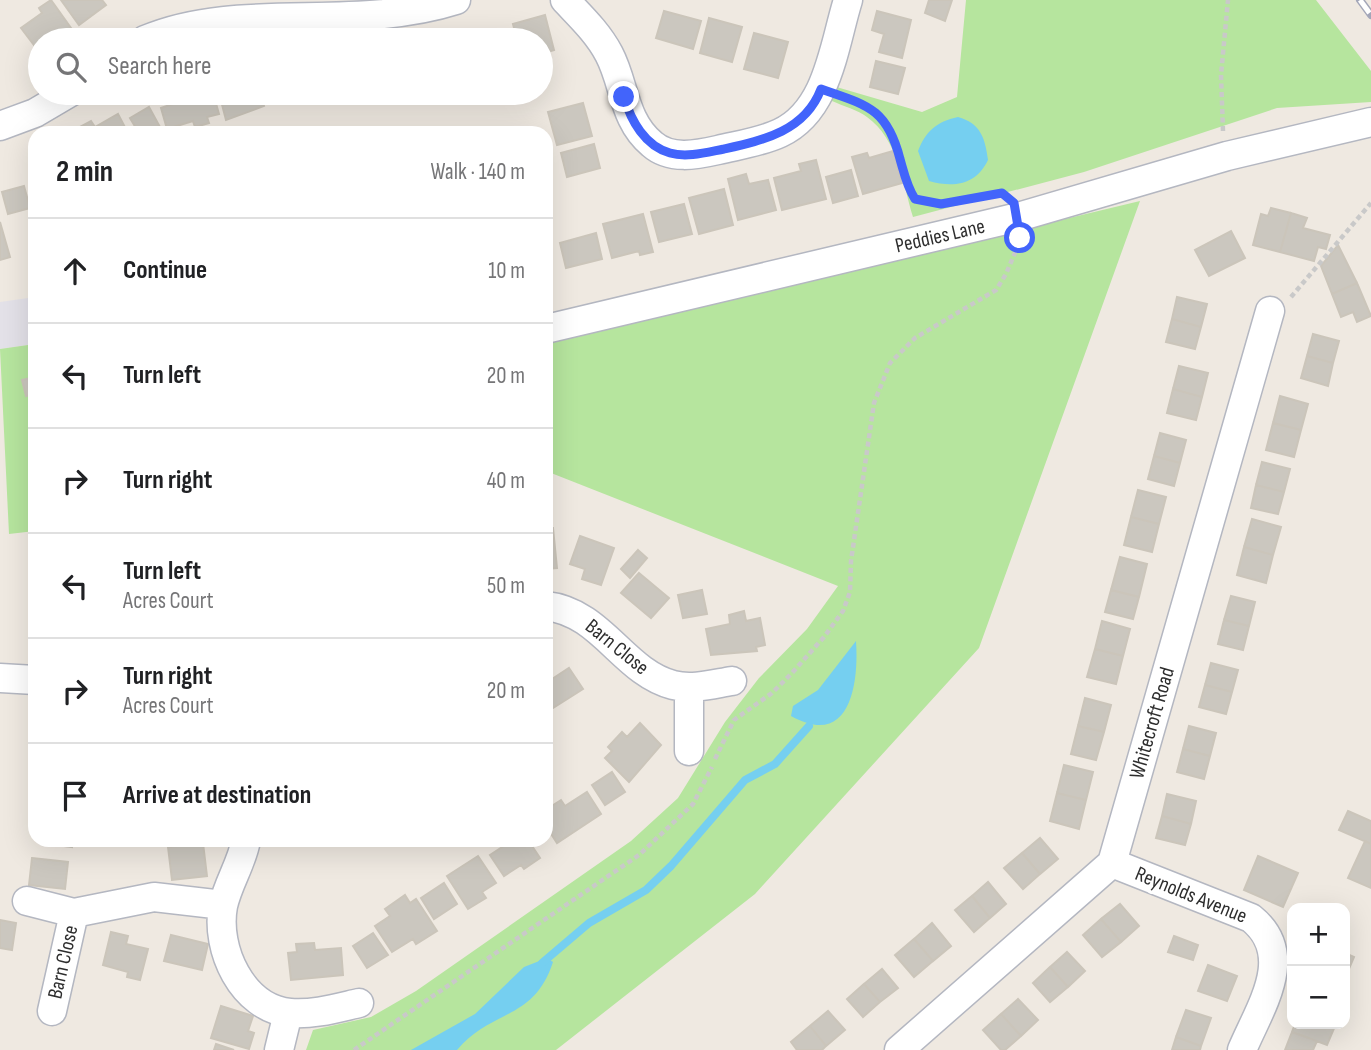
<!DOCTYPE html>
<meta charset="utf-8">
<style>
:root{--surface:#fff;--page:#f2f2f2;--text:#202124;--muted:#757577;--line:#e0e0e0}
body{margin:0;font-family:"Sofia Sans Condensed",sans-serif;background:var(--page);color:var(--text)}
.controls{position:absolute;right:21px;bottom:21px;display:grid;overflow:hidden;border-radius:14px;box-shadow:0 7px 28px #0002}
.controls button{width:63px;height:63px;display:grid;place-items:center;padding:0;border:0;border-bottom:2px solid var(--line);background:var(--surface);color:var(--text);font:35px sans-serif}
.stop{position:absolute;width:21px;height:21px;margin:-16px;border:5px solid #4264fb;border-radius:50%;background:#fff}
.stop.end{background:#4264fb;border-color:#fff;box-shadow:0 2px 7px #0008}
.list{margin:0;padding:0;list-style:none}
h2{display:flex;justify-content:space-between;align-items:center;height:91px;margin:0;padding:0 28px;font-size:30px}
h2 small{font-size:23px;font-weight:400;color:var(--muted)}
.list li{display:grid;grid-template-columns:46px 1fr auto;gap:21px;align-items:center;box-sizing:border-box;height:105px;padding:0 28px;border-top:2px solid var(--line)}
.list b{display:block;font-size:26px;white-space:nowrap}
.list p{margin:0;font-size:23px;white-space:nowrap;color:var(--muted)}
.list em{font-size:23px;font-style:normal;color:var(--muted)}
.icon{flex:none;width:38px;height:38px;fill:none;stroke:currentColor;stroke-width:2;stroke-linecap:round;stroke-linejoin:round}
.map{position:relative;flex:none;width:1371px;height:1050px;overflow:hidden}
.search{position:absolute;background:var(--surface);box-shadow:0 7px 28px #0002;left:28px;top:28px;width:525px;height:77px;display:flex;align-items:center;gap:18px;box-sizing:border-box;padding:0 24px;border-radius:38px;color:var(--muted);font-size:26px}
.panel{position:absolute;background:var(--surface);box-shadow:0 7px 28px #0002;left:28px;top:126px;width:525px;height:721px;border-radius:21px}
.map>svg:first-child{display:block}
.industrial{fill:#e3e1e8}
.green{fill:#b6e59e}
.water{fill:#75cff0}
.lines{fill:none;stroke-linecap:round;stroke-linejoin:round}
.stream{stroke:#75cff0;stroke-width:8}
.building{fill:#cbc7bf;stroke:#cbc5ba;stroke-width:2}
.minor-casing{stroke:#b4b7c1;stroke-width:31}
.path{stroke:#c9c9c9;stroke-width:4.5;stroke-dasharray:5 3.5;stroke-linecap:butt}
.minor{stroke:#fff;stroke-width:28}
.rail-casing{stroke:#a3a6b8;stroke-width:8}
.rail{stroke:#fff;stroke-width:5;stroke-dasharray:16;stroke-linecap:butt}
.route{stroke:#4264fb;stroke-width:9}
.labels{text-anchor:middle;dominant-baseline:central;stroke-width:7;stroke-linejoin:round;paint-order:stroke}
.street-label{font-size:21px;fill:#2e2e2e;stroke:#fff}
</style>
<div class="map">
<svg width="1371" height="1050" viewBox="0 0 1371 1050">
<rect width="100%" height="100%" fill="#efe9e1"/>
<path class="industrial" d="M35,297V344L0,349V302Z"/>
<path class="green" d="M966,0H1316L1371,71V102L1277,108L1084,172L913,217C903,184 898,139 867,117C858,110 843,106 832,101L833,86L922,112L957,97Z
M1140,201L979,648L755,894L556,1050H306L313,1030L371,1017L416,991L631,841L678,798L725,722L759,678L807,629L838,586L546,471V343Z
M35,344V531L9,534L0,349Z"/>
<path class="water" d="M958,117C980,123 985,137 988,160C976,185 954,188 929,181L918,151C926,131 936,122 958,117Z
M856,641C859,684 850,749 791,716L793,706L818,690Z
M547,958L553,962C534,1021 491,1009 457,1050H411L475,1014L524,967Z"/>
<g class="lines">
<path class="stream" d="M542,963L589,923L646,890L671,866L745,780L775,764L809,726"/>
</g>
<path class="building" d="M51,0L71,28L53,40H40V53L21,28L42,13L39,8Z
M61,0H102L106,5L79,25Z
M929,0H952L945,21L925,13Z
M664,11L701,21L693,49L656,38Z
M877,11L911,20L902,58L879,52L884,34L872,30Z
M545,15L554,50L541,54V40H517L513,24Z
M709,18L742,27L732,62L700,53Z
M503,31L505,40H470L469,39Z
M754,33L788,42L778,78L744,69Z
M876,61L905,68L898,94L870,87Z
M192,93H213L219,114L207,117L209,123L195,127L193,121L167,129L161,108L176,103L175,98Z
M219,93H260L264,106L226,120Z
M271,93H288L289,98L272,101Z
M299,93H334L299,97Z
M342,93H378V97L343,100Z
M583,103L592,136L557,145L548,112Z
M149,107L161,129L155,133H139L130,118Z
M118,114L128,133H83L80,127L91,121L95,127Z
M594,144L600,168L567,177L561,153Z
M893,151L902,183L863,194L852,157L867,153L869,158Z
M816,160L826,199L782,210L774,178L801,171L799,164Z
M851,170L858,196L833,203L826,177Z
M746,174L749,184L768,180L776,210L738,220L728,179Z
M24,186L30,208L8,214L2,192Z
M724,189L733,225L699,234L689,198Z
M684,204L692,234L659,242L651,212Z
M1271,208L1291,213L1280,252L1253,245L1261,214L1268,216Z
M1291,213L1307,218L1303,228L1330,235L1326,249L1318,247L1314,261L1280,252Z
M643,214L653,252L640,255L639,251L612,258L603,224Z
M0,222L10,257L0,260Z
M1231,231L1245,258L1209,276L1195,250Z
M596,233L602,259L566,268L560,243Z
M1338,245L1357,283L1332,294L1321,266Z
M1357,283L1371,316L1357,322L1353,312L1341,317L1332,294Z
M1177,297L1207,304L1201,327L1172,319Z
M1172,319L1201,327L1195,349L1166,342Z
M1313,334L1339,341L1333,363L1307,356Z
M1307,356L1333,363L1328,386L1301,378Z
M1179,366L1208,373L1202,397L1173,389Z
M35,377V394L26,396L22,380Z
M1173,389L1202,397L1196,420L1167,413Z
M1280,396L1308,404L1301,430L1273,423Z
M1273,423L1301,430L1294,457L1266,450Z
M1160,433L1186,440L1180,463L1154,456Z
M1154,456L1180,463L1174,486L1148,479Z
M1262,462L1290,469L1284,492L1256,485Z
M1256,485L1284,492L1278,514L1251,508Z
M1138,490L1166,497L1159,524L1131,517Z
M1131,517L1159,524L1152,552L1124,545Z
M1252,519L1281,527L1273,555L1244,547Z
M546,528H553L557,568L546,569Z
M580,536L614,548L601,585L582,579L585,569L570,564Z
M1244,547L1273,555L1266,583L1237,575Z
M638,550L647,558L630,578L621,569Z
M1120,557L1147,564L1139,597L1111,590Z
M639,573L669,598L651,618L621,593Z
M702,590L707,614L683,618L678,595Z
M1111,590L1139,597L1133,619L1105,612Z
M1231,596L1255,602L1249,626L1224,620Z
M744,611L746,621L760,618L765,645L756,647L757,651L711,655L706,629L730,624L729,615Z
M1224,620L1249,626L1243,650L1218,644Z
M1102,621L1130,629L1123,656L1095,649Z
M1095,649L1123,656L1116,684L1087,677Z
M1211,663L1238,670L1232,692L1205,685Z
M569,668L583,689L550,710L546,704V669L552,679Z
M1205,685L1232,692L1226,714L1199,707Z
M1085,698L1111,705L1104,732L1078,726Z
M640,723L661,745L629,782L605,758L612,751L608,747L622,732L627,737Z
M1078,726L1104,732L1096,760L1071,754Z
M1189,726L1216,733L1210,756L1183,749Z
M1183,749L1210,756L1204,779L1177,772Z
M1064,765L1093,772L1086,800L1057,793Z
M612,772L625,792L605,805L592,785Z
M587,792L601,814L557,843L546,826V818L551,815L547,809L561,800L565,806Z
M1057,793L1086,800L1079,829L1050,821Z
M1167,794L1196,801L1191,824L1162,816Z
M1348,811L1371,821V844L1339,830Z
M1162,816L1191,824L1185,845L1156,838Z
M1040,838L1058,859L1040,874L1022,853Z
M42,840H72V847L42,843Z
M513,840H528L540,858L524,869L521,865L504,876L490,855Z
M1365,841L1371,844V888L1348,878Z
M203,843L207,876L172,880L168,847Z
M1022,853L1040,874L1023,889L1004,868Z
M478,856L496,883L482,892L486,898L468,909L447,876Z
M1258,856L1298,873L1283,907L1244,890Z
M32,858L68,862L65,889L29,885Z
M988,882L1006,904L990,918L972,896Z
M444,883L457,904L434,919L421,898Z
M405,895L410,903L416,899L437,931L416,944L413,939L392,952L375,926L390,916L385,909Z
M972,896L990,918L974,932L955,910Z
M1120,904L1139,926L1121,942L1101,919Z
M1101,919L1121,942L1102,957L1083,935Z
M0,920L16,923L12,950L0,948Z
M932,923L951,946L933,961L914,939Z
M111,932L128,936L126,944L148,949L140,980L127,977L128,972L103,965Z
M373,933L388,955L367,968L353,946Z
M171,935L208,944L202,970L164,961Z
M1174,936L1198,945L1193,960L1168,952Z
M914,939L933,961L914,977L895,955Z
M314,943L315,950L341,948L343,975L291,980L288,953L297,952L296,944Z
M1067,952L1085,971L1068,987L1050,967Z
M1345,953L1354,957L1345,978Z
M1208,965L1237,976L1227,1001L1198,991Z
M1050,967L1068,987L1050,1002L1033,983Z
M882,969L898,988L880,1002L864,984Z
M864,984L880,1002L863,1017L847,999Z
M1018,999L1038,1020L1021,1036L1001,1014Z
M221,1006L253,1016L248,1031L254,1033L249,1049L211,1038Z
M1186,1010L1211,1018L1201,1046L1176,1037Z
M828,1011L845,1030L826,1046L810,1026Z
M1001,1014L1021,1036L1005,1050H1001L983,1030Z
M1295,1024H1330L1335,1026L1327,1045L1292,1032Z
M810,1026L826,1046L822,1050H797L791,1042Z
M1292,1032L1317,1041L1313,1050H1285Z
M1176,1037L1201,1046L1200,1050H1172Z
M216,1044L234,1050H214Z"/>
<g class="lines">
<defs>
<path id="minor" d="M565,0C581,17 598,33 609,54C625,84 623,120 652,144C670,160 696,155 718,150C739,145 761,142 780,133C828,111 834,45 848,0
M145,40C239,0 353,33 456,0
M0,126L35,113L69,93
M546,329L1018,217L1227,156L1371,122
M546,606C602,612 623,672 673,685C692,690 713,684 732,681
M0,678L35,680
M689,751V687
M246,840C242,863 228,883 223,906C215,949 242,1008 290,1013C313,1015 337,1008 359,1003
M1112,863L1251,918C1297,955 1260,1007 1242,1050
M27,901L74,913L154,897L223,905
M52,1011L74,913
M279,1050L288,1013
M899,1050L1112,863L1270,311"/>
</defs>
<use href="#minor" class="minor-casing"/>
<path class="path" d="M843,96C914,120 883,153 915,199L941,204L987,195
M1223,131L1221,75L1228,0
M1291,297L1371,203
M715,759L734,720L772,693L792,673L824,637L843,611L850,592L851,561L874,403L890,363L915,338L996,290L1006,274L1019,243
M354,1050L639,855L693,804L712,767"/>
<use href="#minor" class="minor"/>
<defs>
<path id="rail" d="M1360,0L1371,15"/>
</defs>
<use href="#rail" class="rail-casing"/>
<use href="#rail" class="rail"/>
</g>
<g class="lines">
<path class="route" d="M624,97C631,121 645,146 670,153C687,158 708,152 724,149C764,140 805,131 821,89C867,105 887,108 900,159C904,173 907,187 915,199L941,204L1002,193L1014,203L1020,238"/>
</g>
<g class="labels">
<g class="street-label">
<text transform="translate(940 236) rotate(-13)">Peddies Lane</text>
<text transform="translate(617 647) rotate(39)">Barn Close</text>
<text transform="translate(1152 723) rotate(-74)">Whitecroft Road</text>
<text transform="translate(1191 895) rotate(22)">Reynolds Avenue</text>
<text transform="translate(63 962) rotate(-77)">Barn Close</text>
</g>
</g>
</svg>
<div class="controls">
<button>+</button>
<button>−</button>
</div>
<div class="stop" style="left:1020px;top:238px"></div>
<div class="stop end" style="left:624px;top:97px"></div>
<div class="search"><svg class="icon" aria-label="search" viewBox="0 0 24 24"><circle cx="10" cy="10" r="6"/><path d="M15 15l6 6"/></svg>Search here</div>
<section class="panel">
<h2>2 min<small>Walk · 140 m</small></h2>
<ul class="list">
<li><svg class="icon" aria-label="ahead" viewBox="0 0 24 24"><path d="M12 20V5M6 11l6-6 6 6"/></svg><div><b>Continue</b></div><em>10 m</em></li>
<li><svg class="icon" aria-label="left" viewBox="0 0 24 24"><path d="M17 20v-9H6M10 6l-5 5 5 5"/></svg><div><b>Turn left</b></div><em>20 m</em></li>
<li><svg class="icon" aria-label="right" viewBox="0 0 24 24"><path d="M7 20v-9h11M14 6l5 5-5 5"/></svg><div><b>Turn right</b></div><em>40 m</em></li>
<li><svg class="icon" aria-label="left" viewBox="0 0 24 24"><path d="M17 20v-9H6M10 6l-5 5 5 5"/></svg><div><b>Turn left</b><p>Acres Court</p></div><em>50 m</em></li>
<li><svg class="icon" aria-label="right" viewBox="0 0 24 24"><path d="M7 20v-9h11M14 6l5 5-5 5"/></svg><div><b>Turn right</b><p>Acres Court</p></div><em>20 m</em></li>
<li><svg class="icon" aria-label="arrive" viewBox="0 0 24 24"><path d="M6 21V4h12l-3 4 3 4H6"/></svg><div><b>Arrive at destination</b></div></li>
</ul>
</section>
</div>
